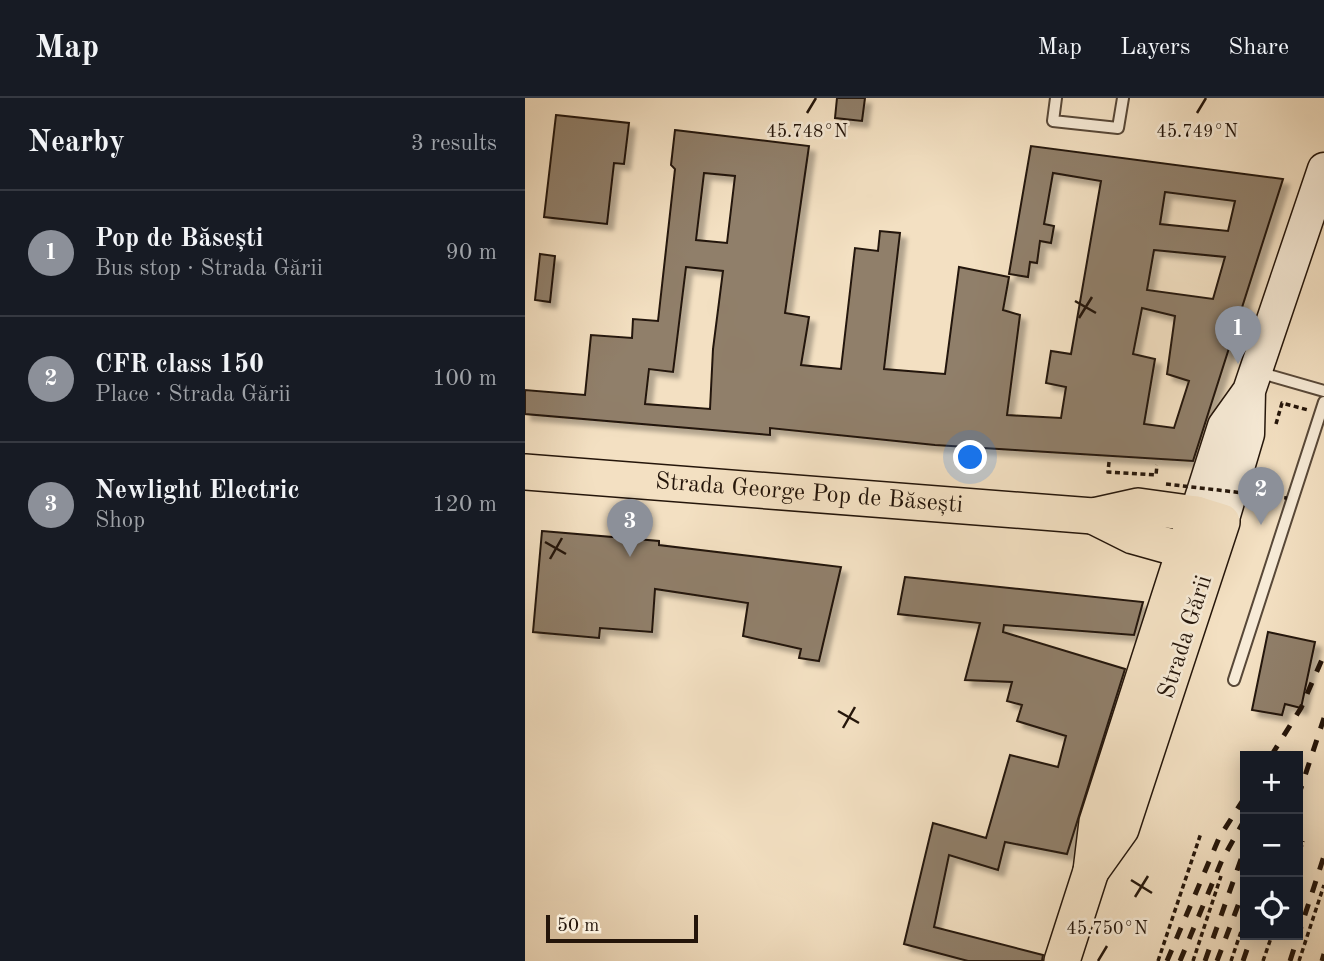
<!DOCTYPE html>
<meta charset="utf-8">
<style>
:root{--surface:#171b24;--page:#242831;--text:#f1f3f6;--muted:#9ea1a6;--line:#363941;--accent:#8c9099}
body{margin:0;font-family:"Old Standard TT",serif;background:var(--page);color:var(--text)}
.controls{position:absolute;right:21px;bottom:21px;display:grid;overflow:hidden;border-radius:0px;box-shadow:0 4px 18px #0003}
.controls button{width:63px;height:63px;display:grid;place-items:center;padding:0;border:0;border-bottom:2px solid var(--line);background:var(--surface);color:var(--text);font:35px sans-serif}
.scale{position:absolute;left:21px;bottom:18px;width:152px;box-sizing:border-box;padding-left:7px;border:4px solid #24150a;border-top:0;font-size:19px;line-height:24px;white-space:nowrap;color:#24150a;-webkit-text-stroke:5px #f7ebd7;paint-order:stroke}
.you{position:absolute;left:446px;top:360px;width:24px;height:24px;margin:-18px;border:5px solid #fff;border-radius:50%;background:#1a73e8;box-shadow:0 0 0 10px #1a73e833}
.badge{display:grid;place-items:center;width:46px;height:46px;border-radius:50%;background:var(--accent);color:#fff;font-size:23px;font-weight:700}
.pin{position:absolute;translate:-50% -58px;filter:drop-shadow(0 2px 4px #0008)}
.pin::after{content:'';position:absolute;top:37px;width:24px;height:21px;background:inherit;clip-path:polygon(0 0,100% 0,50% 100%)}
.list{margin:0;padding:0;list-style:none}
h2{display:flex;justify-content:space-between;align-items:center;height:91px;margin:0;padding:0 28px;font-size:30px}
h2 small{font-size:23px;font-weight:400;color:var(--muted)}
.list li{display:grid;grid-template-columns:46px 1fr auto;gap:21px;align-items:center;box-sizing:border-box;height:126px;padding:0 28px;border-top:2px solid var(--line)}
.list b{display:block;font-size:26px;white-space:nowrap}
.list p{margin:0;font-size:23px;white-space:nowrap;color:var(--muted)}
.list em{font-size:23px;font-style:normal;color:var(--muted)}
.icon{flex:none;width:38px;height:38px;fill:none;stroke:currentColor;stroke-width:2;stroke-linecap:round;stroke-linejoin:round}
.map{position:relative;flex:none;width:799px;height:863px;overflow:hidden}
header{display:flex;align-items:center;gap:42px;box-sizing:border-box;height:98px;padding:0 35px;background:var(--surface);border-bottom:2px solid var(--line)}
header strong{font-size:33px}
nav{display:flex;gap:38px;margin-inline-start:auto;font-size:24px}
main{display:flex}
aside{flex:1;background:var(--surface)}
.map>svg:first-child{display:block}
.building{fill:#907f6a;stroke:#24150a;stroke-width:2;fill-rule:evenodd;filter:url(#shadow)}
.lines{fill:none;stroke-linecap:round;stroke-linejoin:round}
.lane-casing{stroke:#584838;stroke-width:14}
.secondary-casing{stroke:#24150a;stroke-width:35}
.primary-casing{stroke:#24150a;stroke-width:38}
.path{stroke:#24150a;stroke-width:3.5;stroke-dasharray:5 3.5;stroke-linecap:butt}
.lane{stroke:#f7ebd7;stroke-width:10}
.secondary{stroke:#f7ebd7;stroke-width:32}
.primary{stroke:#f3e0c2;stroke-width:35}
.rail{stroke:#24150a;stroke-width:5;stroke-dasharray:12 12;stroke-linecap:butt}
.path-bridge{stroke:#24150a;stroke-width:3.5;stroke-dasharray:5 3.5;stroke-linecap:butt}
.ticks{fill:none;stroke:#24150a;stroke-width:2.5}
.labels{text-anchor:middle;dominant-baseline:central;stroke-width:5;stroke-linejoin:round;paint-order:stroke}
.street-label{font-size:24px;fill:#24150a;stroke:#f7ebd7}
.ticks-label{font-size:18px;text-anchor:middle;fill:#24150a;stroke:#f7ebd7;stroke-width:5;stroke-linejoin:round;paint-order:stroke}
</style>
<header>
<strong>Map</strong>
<nav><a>Map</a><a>Layers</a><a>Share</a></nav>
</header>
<main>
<aside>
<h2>Nearby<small>3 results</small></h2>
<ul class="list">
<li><span class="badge">1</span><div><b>Pop de Băsești</b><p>Bus stop · Strada Gării</p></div><em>90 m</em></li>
<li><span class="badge">2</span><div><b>CFR class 150</b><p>Place · Strada Gării</p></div><em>100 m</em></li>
<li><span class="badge">3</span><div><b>Newlight Electric</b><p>Shop</p></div><em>120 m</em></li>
</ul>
</aside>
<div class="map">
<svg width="799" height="863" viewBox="0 0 799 863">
<defs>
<filter id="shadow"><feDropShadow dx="6" dy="6" stdDeviation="2" flood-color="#0004"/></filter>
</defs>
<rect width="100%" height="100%" fill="#f3e0c2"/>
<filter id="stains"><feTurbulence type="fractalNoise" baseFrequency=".00286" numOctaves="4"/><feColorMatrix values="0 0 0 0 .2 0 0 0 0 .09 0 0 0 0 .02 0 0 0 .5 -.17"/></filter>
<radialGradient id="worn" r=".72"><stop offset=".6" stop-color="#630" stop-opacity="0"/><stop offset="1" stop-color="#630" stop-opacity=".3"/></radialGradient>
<path class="building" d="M312,0H340L337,23L310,20Z
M31,17L104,25L99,66L89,65L82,126L19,119Z
M150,32L284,48L260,215L284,219L276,267L316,271L330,150L353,153L355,133L375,135L359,271L420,276L434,169L484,179L478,212L495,217L482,317L536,320L541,289L521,285L526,253L546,256L576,83L528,75L519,126L529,128L526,145L515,143L512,165L505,164L503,179L484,176L506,48L758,81L668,363L410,347L245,330V337L0,316V292L60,297L66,237L107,240L108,221L133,223L150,71L146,67ZM179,75L210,78L202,145L171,142ZM640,94L710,103L703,133L635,126ZM629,152L700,159L688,201L622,192ZM161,169L198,173L188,251L185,311L120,306L124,271L148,274ZM617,210L650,218L642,276L664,283L649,330L619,326L630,261L608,256Z
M15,156L30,158L25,204L10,202Z
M17,433L134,443V447L316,469L294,563L274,560L276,551L218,538L223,505L130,491L127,534L75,530L74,540L8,534Z
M380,479L618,504L609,537L479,527L478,534L600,571L542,756L480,744L473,772L424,757L409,829L518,857L517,863H443L379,846L408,725L461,740L485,657L533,669L541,638L492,623L497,607L482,603L487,584L440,582L455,525L373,516Z
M743,534L790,544L776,610L760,606L757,617L727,612Z"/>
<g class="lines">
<defs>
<path id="lane" d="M531,0L528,23L593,30L598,0
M733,274L799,293
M709,582L799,304"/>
<path id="secondary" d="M671,416L699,328L724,293
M697,424L723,336L724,293L799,71"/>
<g id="primary">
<path id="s1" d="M0,374L568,418L613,408L671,416L697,424L596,731L566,773"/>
<path d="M568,418L608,438L683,459"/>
<path d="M537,863L566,773L572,724L671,416"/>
</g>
</defs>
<use href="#lane" class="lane-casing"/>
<use href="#secondary" class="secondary-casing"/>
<use href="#primary" class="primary-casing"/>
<path class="path" d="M751,326L757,305L783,312
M584,364L583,374L631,377L632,367
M773,760L778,743
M633,863L676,735
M668,863L696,778
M706,863L720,822
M738,863L747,837
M774,863L799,787"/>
<use href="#lane" class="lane"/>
<use href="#secondary" class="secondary"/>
<use href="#primary" class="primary"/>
<path class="rail" d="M746,658L776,610L799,557
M773,699L799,620
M642,863L694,740L720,699
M655,863L697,762L720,721
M680,863L720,750
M692,863L720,789
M718,863L727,837
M765,863L799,758
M797,863L799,856"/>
<path class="path-bridge" d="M641,386L762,400"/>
</g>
<path class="ticks" d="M282,15L291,0M672,15L681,0M550,203L571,215M554,220L567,199M20,444L41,456M25,461L37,440M313,613L334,625M318,630L330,609M606,782L627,795M610,799L623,778M573,863L582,848"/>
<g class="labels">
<g class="street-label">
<text stroke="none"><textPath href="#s1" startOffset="285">Strada George Pop de Băsești</textPath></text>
<text transform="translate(661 539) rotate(-72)">Strada Gării</text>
</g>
</g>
<g class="ticks-label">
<text x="282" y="39">45.748°N</text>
<text x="672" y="39">45.749°N</text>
<text x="582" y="836">45.750°N</text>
</g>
<rect width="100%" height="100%" filter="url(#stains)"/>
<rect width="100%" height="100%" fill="url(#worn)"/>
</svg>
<div class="controls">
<button>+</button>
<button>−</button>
<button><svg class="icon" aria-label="locate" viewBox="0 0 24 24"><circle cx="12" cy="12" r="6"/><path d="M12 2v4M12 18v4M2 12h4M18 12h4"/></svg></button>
</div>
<div class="scale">50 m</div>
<div class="you"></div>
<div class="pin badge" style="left:713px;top:266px">1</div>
<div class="pin badge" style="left:736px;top:427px">2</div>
<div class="pin badge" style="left:105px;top:459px">3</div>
</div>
</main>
